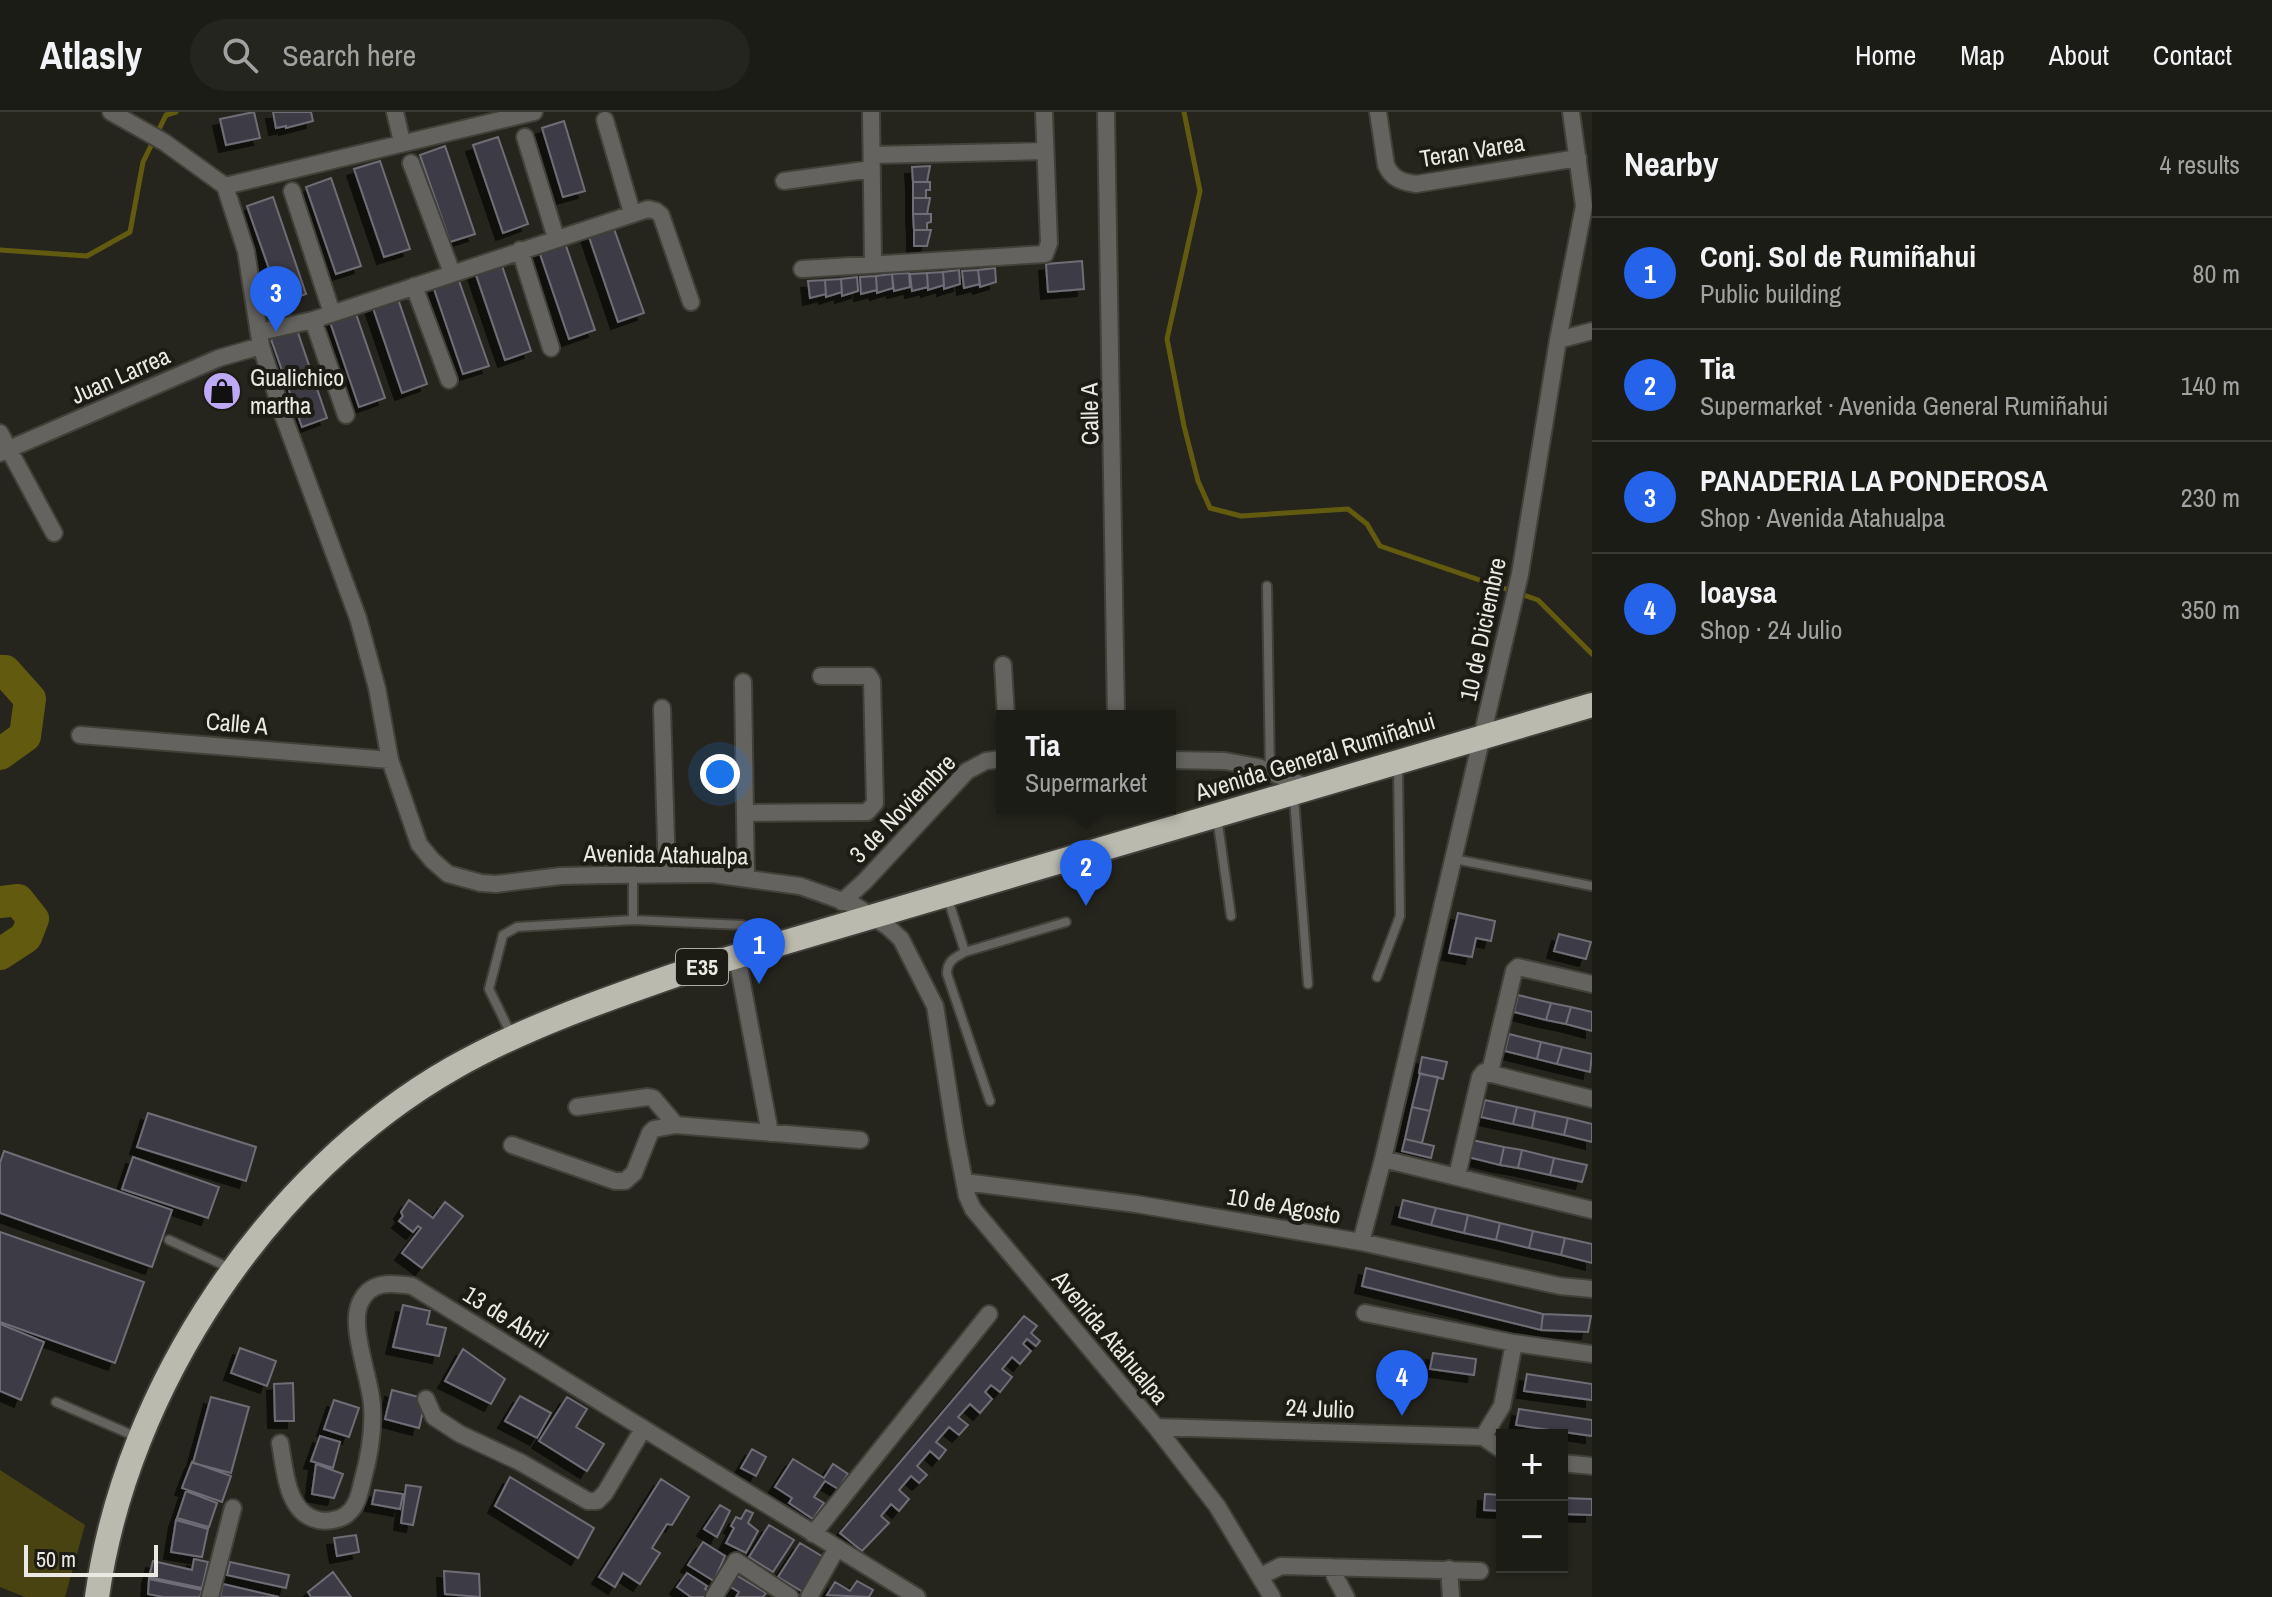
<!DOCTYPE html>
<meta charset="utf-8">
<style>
:root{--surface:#1c1c16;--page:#25251f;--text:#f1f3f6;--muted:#a0a1a1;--line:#3a3a35;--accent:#2563eb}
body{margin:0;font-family:"Archivo Narrow",sans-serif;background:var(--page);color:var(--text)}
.controls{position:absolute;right:24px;bottom:24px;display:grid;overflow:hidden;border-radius:0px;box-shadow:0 2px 6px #0004}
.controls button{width:72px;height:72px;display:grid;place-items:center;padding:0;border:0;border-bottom:2px solid var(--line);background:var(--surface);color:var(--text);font:40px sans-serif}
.scale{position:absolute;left:24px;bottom:20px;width:134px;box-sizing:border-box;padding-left:8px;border:4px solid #eae9e4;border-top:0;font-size:22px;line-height:28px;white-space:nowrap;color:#eae9e4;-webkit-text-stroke:6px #1d1c14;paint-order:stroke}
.you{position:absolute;left:720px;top:662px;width:28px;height:28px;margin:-20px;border:6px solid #fff;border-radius:50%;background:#1a73e8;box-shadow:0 0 0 12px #1a73e833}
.badge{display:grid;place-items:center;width:52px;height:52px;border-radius:50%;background:var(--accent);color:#fff;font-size:26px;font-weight:700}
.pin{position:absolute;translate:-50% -66px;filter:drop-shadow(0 2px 4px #0008)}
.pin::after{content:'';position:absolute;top:42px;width:28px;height:24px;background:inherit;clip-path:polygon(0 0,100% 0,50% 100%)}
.popup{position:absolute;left:996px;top:598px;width:180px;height:104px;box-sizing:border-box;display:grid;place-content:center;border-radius:0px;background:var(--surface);filter:drop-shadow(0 2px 6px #0005);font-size:26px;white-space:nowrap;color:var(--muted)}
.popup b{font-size:30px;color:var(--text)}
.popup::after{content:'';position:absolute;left:50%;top:100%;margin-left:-16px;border:16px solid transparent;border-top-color:var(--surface)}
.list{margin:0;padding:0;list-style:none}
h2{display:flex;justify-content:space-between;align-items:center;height:104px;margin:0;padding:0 32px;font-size:34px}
h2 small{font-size:26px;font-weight:400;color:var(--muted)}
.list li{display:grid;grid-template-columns:52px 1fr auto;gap:24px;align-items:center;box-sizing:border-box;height:112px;padding:0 32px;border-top:2px solid var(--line)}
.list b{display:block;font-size:30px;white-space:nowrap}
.list p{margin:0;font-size:26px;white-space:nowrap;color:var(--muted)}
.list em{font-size:26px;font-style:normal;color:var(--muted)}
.icon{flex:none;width:44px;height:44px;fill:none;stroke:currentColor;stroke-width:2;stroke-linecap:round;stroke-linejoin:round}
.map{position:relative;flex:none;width:1592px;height:1485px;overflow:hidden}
header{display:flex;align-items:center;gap:48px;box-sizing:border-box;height:112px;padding:0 40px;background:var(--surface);border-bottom:2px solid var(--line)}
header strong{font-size:38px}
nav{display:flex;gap:44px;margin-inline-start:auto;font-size:28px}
.search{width:560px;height:72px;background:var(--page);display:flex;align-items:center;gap:20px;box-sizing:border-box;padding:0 28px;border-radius:44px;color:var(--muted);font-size:30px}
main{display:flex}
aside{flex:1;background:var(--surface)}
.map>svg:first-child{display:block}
.green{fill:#484311}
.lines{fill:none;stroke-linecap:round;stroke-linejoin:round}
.stream{stroke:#625b0f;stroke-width:5}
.river{stroke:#625b0f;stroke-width:32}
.building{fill:#3d3b44;stroke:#6f6d76;stroke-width:2;filter:url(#shadow)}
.lane-casing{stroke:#414039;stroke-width:12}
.street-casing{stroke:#414039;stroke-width:20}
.highway-casing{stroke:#414039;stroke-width:28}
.lane{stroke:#64635f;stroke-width:8}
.street{stroke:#64635f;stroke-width:16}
.highway{stroke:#bbbaaf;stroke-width:24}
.labels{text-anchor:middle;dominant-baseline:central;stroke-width:8;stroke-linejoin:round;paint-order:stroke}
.shield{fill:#1d1c14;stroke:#acaca6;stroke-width:2}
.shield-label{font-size:22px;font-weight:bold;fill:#eae9e4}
.street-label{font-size:24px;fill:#eae9e4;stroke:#1d1c14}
.poi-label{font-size:24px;fill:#eae9e4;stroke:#1d1c14;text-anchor:start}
</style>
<header>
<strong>Atlasly</strong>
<div class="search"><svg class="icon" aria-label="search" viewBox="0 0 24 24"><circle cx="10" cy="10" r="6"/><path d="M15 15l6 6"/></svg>Search here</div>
<nav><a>Home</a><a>Map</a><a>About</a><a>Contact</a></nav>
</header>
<main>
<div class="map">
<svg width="1592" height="1485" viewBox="0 0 1592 1485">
<defs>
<filter id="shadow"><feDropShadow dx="-7" dy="7" stdDeviation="0" flood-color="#0009"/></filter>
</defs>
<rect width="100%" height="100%" fill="#26251d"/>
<path class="green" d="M0,1358L85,1413L65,1485H25L0,1475Z"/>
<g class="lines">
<path class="stream" d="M1184,0L1200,79L1167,227L1184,314L1198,369L1210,396L1241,404L1348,397L1367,412L1380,434L1538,488L1592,542
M0,138L87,144L130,120L143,50L166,3L176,0"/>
<path class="river" d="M0,559H5L30,587L25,624L0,642
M0,790L18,788L33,807L26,825L0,842"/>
</g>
<path class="building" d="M254,0L260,26L226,33L220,7Z
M273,0H311L313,9L286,16V14L276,16Z
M564,9L585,79L563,85L542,16Z
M498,25L528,112L503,121L473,33Z
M445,34L475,122L450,130L420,43Z
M380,49L410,137L384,145L354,57Z
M930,54L927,70H913L912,55Z
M331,66L361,154L336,162L306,75Z
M913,70H930V78H926V86H913Z
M273,85L306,182L281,191L247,94Z
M913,86H930L927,102H913Z
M913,102H931V110L927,111V118H914Z
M613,114L644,201L618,210L588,122Z
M914,118H931L927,134H914Z
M565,131L595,218L569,227L539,139Z
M1082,149L1084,177L1048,180L1046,152Z
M501,151L531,239L505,248L475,160Z
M995,156L996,170L980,175L978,158Z
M959,158L960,172L944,177L943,160Z
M978,158L980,172L964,176L962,159Z
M943,160L944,173L928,178L927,161Z
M909,161L910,175L894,179L892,162Z
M927,161L928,175L912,179L910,162Z
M892,162L893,176L877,181L876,164Z
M876,164L877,178L861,182L860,165Z
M857,165L858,179L842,184L841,167Z
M458,166L489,254L463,262L433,174Z
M841,167L842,180L826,185L825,168Z
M825,168L826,182L810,186L808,169Z
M397,184L427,272L402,281L372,193Z
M355,199L385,286L359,295L329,207Z
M297,218L327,306L302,315L271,227Z
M1458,801L1495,809L1491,829L1476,826L1472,845L1449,841Z
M1559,822L1591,830L1586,847L1554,839Z
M1518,883L1551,891L1546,908L1514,900Z
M1551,891L1571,895L1566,912L1546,908Z
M1571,895L1592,900V919L1566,912Z
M1509,922L1541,930L1537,947L1505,939Z
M1541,930L1562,935L1557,952L1537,947Z
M1562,935L1592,942L1590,960L1557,952Z
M1422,945L1447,950L1443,967L1419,961Z
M1420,962L1438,965L1430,999L1412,995Z
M1485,988L1517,995L1513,1012L1481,1005Z
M1412,995L1430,999L1422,1031L1405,1027Z
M1517,995L1535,999L1532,1016L1513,1012Z
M1535,999L1568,1006L1564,1023L1532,1016Z
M148,1001L256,1035L246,1069L137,1035Z
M1568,1006L1592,1012V1030L1564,1023Z
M1405,1027L1434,1034L1431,1046L1402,1039Z
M1472,1028L1504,1035L1500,1053L1468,1045Z
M1504,1035L1522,1038L1518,1056L1500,1053Z
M1522,1038L1554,1046L1550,1063L1518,1056Z
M4,1039L172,1098L152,1155L0,1101V1051Z
M133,1045L219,1075L208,1106L122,1077Z
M1554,1046L1587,1053L1582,1070L1550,1063Z
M409,1088L433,1106L445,1090L463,1104L422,1156L402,1141L421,1116L418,1114L413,1120L399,1109L403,1104L401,1100Z
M1403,1088L1436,1096L1431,1113L1399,1105Z
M1436,1096L1468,1103L1464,1121L1431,1113Z
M1468,1103L1500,1111L1496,1128L1464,1121Z
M1500,1111L1533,1119L1529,1136L1496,1128Z
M1533,1119L1565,1126L1561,1143L1529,1136Z
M0,1120L144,1170L115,1251L0,1210Z
M1565,1126L1592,1132V1151L1561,1143Z
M1366,1156L1543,1202L1541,1218L1362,1174Z
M403,1193L430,1199L427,1212L446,1216L439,1244L393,1235Z
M1543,1202L1591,1204L1588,1220L1541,1218Z
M1024,1204L1037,1214L1031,1221L1040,1229L1036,1234L1027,1227L1023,1232L1031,1239L1020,1252L1012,1245L1002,1257L1012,1265L1000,1280L991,1273L985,1280L992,1287L980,1301L970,1292L958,1305L968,1313L959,1323L949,1315L936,1330L946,1338L939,1347L930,1339L917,1354L927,1363L919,1371L911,1364L899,1378L909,1387L899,1399L891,1392L881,1404L889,1411L862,1439L840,1421Z
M0,1212L44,1230L21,1288L0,1279Z
M240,1236L276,1249L267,1274L231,1261Z
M463,1237L505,1267L491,1292L445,1269Z
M1433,1241L1476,1247L1474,1263L1430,1257Z
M1527,1262L1592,1272V1288L1524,1279Z
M293,1271L294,1309H275L274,1272Z
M392,1278L426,1287L419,1316L385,1307Z
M520,1284L551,1301L537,1326L505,1309Z
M211,1285L249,1295L231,1361L193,1351Z
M567,1285L587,1297L576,1315L604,1332L587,1359L539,1329Z
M334,1288L359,1296L349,1325L324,1317Z
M1519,1297L1592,1308V1324L1516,1313Z
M320,1324L340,1330L333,1356L311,1349Z
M752,1337L766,1345L756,1364L741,1356Z
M793,1347L824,1366L833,1352L848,1362L838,1377L825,1369L814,1385L824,1391L813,1407L789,1391L792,1386L775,1375Z
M192,1350L231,1364L222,1390L182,1376Z
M316,1352L343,1362L334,1386L312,1382Z
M510,1365L594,1416L578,1446L495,1394Z
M661,1367L689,1385L672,1413L667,1412L652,1436L660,1441L640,1472L623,1461L615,1475L599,1465Z
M406,1373L421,1375L413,1413L401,1411Z
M375,1378L403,1382L400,1397L372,1392Z
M186,1379L217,1391L209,1415L177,1406Z
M1485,1382L1502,1383V1399L1484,1398Z
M1562,1386L1592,1387V1403L1562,1402Z
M720,1393L730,1399L717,1425L704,1417Z
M746,1398L753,1401L748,1411L758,1419L746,1441L726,1431L734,1416L731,1414L736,1405L741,1407Z
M176,1408L208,1417L202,1445L171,1440Z
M769,1413L794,1428L773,1460L749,1445Z
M356,1423L359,1440L337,1444L334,1426Z
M703,1430L725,1444L714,1469L688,1453Z
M800,1431L825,1446L803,1480L778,1465Z
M194,1447L208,1450L202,1476L149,1465L153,1449L192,1458Z
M230,1450L289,1463L286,1476L227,1463Z
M444,1459L479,1462L480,1485L445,1482Z
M333,1460L351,1485H311L308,1480Z
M687,1461L707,1474L705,1477L709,1480L705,1485H691L677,1475Z
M736,1463L766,1481L763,1485H736L739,1480L729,1474Z
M149,1467L202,1478L200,1485H163L148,1482Z
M857,1469L873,1478L869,1485L827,1483L835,1470L850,1479Z
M223,1472L279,1485H220Z"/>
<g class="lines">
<defs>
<path id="lane" d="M1267,474L1270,660
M1294,686L1308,872
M1217,705L1231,804
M1454,747L1592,774
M633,762V808
M948,787L965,840
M1377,865L1400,804L1398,654
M511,922L489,877L503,823L517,815L633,808L742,813L751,817L767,832
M990,989L947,862C947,849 954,846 965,840L1066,810
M169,1128L230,1156
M56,1290L139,1326"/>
<path id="street" d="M111,0L164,30L225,74L246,139L261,234L283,303L358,506L377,576L390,648L419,732L432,748L448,762L481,771L496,772L561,764L605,763L712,762L800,774L854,793L887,814L901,827L935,894L956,1027L967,1084L973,1097L1156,1315L1217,1394L1272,1485
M395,0L402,30
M871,0L873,151
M1106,0L1116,604
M1378,0L1386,53C1392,67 1402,70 1416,72L1578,46
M605,8L632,101
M525,25L556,126
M873,43L1045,39
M411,51L452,161
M784,69L872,57
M225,74L534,0
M292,79L332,201
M520,138L551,236
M802,157L1045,142L1049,131L1044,0
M414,174L449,268
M313,208L346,303
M260,220L313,208L648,97L656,99L661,103L691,190
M1558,228L1592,219
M0,321L54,421
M0,341L219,246L261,234
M1003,553L1006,604
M743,570L746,766
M662,596L667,762
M80,623L390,648
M1170,648L1225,649L1258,655L1307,675
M745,701L867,700L875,691L872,569L869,564H821
M842,790L865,769L967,659L986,649L1002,647
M737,845L770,1021
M1490,960L1514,859L1518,855L1592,872
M577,995L648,985L653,986L676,1013
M512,1033L615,1069H625L634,1061L650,1021L654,1017L676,1013L860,1028
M1383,1047L1592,1098
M1457,1064L1480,965L1484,960L1592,987
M965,1070L1136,1092L1361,1130L1560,1174L1592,1177
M1361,1130L1383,1047L1520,462L1558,228L1584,94L1571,0
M1365,1201L1514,1231L1592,1242
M426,1287L434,1305L460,1322L520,1350L588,1389H597L605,1381L643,1317
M1156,1315L1483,1325
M1483,1325L1502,1294L1514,1231
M1483,1325L1502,1338
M280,1331C285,1357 286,1401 318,1408C326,1410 339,1408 346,1403C357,1395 359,1383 362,1371C369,1346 374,1319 372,1293C370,1265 349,1215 360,1191C370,1168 392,1171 412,1174L917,1485
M1562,1351L1592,1354
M813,1422L989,1202
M1330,1455L1346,1485
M1449,1457L1451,1485
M1261,1464L1281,1454L1480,1459
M210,1485L233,1396
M714,1485L736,1449L790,1485
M809,1485L837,1436"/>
<path id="highway" d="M97,1485C126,1275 269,1061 453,956C527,914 607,887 687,859L1592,593"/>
</defs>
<use href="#lane" class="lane-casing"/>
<use href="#street" class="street-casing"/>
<use href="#highway" class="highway-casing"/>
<use href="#lane" class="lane"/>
<use href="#street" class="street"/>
<use href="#highway" class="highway"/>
</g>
<defs>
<symbol id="shop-disc" viewBox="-11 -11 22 22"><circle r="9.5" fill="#bda9f5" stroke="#1d1c14"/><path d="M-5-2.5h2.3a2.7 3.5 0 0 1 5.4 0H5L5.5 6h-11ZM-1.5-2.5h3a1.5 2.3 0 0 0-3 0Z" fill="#111"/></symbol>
</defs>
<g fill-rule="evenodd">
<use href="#shop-disc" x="200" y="257" width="44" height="44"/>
</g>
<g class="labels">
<rect class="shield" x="676" y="837" width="52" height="36" rx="6"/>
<g class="shield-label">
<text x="702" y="855">E35</text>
</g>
<g class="street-label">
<text transform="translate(1472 38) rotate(-9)">Teran Varea</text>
<text transform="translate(120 263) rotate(-24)">Juan Larrea</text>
<text transform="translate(1089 302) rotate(-91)">Calle A</text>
<text transform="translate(1482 517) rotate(-78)">10 de Diciembre</text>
<text transform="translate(237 611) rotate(5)">Calle A</text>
<text transform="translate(1315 644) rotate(-17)">Avenida General Rumiñahui</text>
<text transform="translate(902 696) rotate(-46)">3 de Noviembre</text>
<text transform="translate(666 742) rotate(1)">Avenida Atahualpa</text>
<text transform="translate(1284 1093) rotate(10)">10 de Agosto</text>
<text transform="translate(506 1204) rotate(32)">13 de Abril</text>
<text transform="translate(1111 1225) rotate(50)">Avenida Atahualpa</text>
<text transform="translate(1320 1296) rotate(2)">24 Julio</text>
</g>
<g class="poi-label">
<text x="250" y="265">Gualichico<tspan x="250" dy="28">martha</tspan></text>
</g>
</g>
</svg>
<div class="controls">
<button>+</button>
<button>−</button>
</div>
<div class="scale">50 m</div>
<div class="you"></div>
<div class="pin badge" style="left:759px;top:872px">1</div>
<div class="pin badge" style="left:1086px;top:794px">2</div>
<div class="popup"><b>Tia</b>Supermarket</div>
<div class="pin badge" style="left:276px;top:220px">3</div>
<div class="pin badge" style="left:1402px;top:1304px">4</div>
</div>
<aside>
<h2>Nearby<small>4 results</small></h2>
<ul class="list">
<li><span class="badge">1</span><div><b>Conj. Sol de Rumiñahui</b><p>Public building</p></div><em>80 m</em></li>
<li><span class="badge">2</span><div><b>Tia</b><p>Supermarket · Avenida General Rumiñahui</p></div><em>140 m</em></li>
<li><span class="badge">3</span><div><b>PANADERIA LA PONDEROSA</b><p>Shop · Avenida Atahualpa</p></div><em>230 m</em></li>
<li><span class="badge">4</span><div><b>loaysa</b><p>Shop · 24 Julio</p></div><em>350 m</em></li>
</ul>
</aside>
</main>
